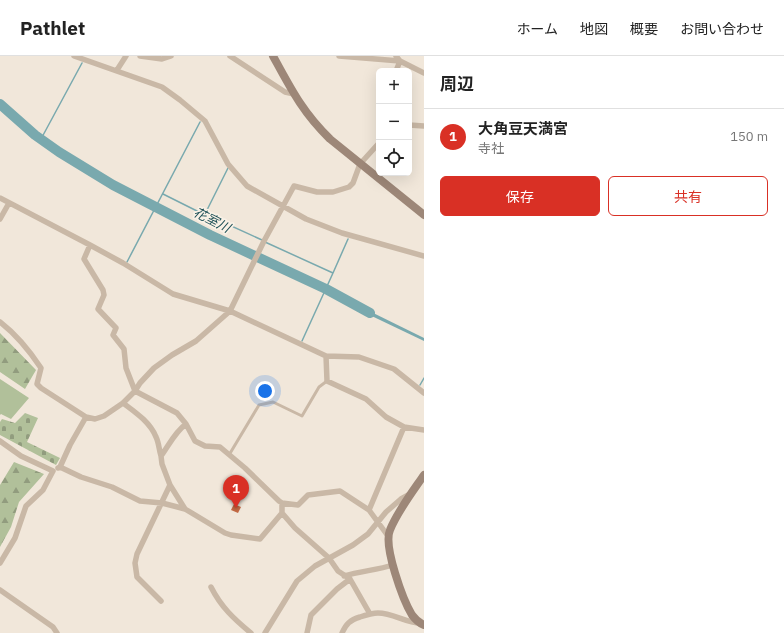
<!DOCTYPE html>
<html lang="ja">
<meta charset="utf-8">
<style>
:root{--surface:#fff;--page:#f6f6f6;--text:#222;--muted:#767676;--line:#e0e0e0;--accent:#d93025}
body{margin:0;font-family:"IBM Plex Sans","Noto Sans JP",sans-serif;background:var(--page);color:var(--text)}
.controls{position:absolute;right:12px;top:12px;display:grid;overflow:hidden;border-radius:6px;box-shadow:0 4px 16px #0002}
.controls button{width:36px;height:36px;display:grid;place-items:center;padding:0;border:0;border-bottom:1px solid var(--line);background:var(--surface);color:var(--text);font:20px sans-serif}
.you{position:absolute;left:265px;top:335px;width:14px;height:14px;margin:-10px;border:3px solid #fff;border-radius:50%;background:#1a73e8;box-shadow:0 0 0 6px #1a73e833}
.badge{display:grid;place-items:center;width:26px;height:26px;border-radius:50%;background:var(--accent);color:#fff;font-size:13px;font-weight:700}
.pin{position:absolute;translate:-50% -33px;filter:drop-shadow(0 1px 2px #0008)}
.pin::after{content:'';position:absolute;top:21px;width:14px;height:12px;background:inherit;clip-path:polygon(0 0,100% 0,50% 100%)}
.list{margin:0;padding:0;list-style:none}
h2{display:flex;justify-content:space-between;align-items:center;height:52px;margin:0;padding:0 16px;font-size:17px}
h2 small{font-size:13px;font-weight:400;color:var(--muted)}
.list li{display:grid;grid-template-columns:26px 1fr auto;gap:12px;align-items:center;box-sizing:border-box;height:56px;padding:0 16px;border-top:1px solid var(--line)}
.list b{display:block;font-size:15px;white-space:nowrap}
.list p{margin:0;font-size:13px;white-space:nowrap;color:var(--muted)}
.list em{font-size:13px;font-style:normal;color:var(--muted)}
.actions{display:flex;gap:8px;padding:12px 16px}
.actions a{flex:1;padding:9px 0;border:1px solid var(--accent);border-radius:6px;text-align:center;font-size:14px;color:var(--accent)}
.actions .main{background:var(--accent);color:#fff}
.icon{flex:none;width:22px;height:22px;fill:none;stroke:currentColor;stroke-width:2;stroke-linecap:round;stroke-linejoin:round}
.map{position:relative;flex:none;width:424px;height:577px;overflow:hidden}
header{display:flex;align-items:center;gap:24px;box-sizing:border-box;height:56px;padding:0 20px;background:var(--surface);border-bottom:1px solid var(--line)}
header strong{font-size:19px}
nav{display:flex;gap:22px;margin-inline-start:auto;font-size:14px}
main{display:flex}
aside{flex:1;background:var(--surface)}
.map>svg:first-child{display:block}
.grass{fill:#b1c09a}
.forest{fill:url(#forest-firs)}
.cemetery{fill:url(#cemetery-stones)}
.water{fill:#79a9ae}
.lines{fill:none;stroke-linecap:round;stroke-linejoin:round}
.stream{stroke:#79a9ae;stroke-width:1.5}
.river{stroke:#79a9ae;stroke-width:10}
.building{fill:#c56a44}
.lane{stroke:#c9b8a6;stroke-width:3}
.street{stroke:#c9b8a6;stroke-width:5.5}
.secondary{stroke:#9d8778;stroke-width:8}
.labels{text-anchor:middle;dominant-baseline:central;stroke-width:3.5;stroke-linejoin:round;paint-order:stroke}
.water-label{font-size:13px;font-style:italic;fill:#1d4f56;stroke:#f9f1e6}
</style>
<header>
<strong>Pathlet</strong>
<nav><a>ホーム</a><a>地図</a><a>概要</a><a>お問い合わせ</a></nav>
</header>
<main>
<div class="map">
<svg width="424" height="577" viewBox="0 0 424 577">
<defs>
<pattern id="forest-firs" width="22" height="20" patternUnits="userSpaceOnUse"><rect width="22" height="20" fill="#b1c09a"/><path d="M5 1l3.5 6h-7zM16 11l3.5 6h-7z" fill="#919c7e"/></pattern>
<pattern id="cemetery-stones" width="16" height="16" patternUnits="userSpaceOnUse"><rect width="16" height="16" fill="#b1c09a"/><path d="M2 7V4a2 2 0 0 1 4 0v3zM10 15v-3a2 2 0 0 1 4 0v3z" fill="#919c7e"/></pattern>
</defs>
<rect width="100%" height="100%" fill="#f1e7da"/>
<path class="grass" d="M0,323L29,342L11,363L1,358L0,359Z"/>
<path class="forest" d="M0,277L36,314L25,333L0,316Z
M14,406L44,418L19,446L11,471L0,491V429Z"/>
<path class="cemetery" d="M25,357L38,362L27,386L60,402L56,409L0,379V366L2,363L15,367Z"/>
<path class="water" d="M359,250L424,282V285L357,253Z"/>
<g class="lines">
<path class="stream" d="M41,83L82,7
M228,112L205,158L262,184
M163,138L199,156
M265,186L333,217L302,285
M127,206L200,66
M333,217L348,183
M420,329L424,322"/>
<path class="river" d="M0,48L35,79L59,96L113,129L210,179L326,233L370,257"/>
</g>
<path class="building" d="M234,448L241,451L238,457L231,454Z"/>
<g class="lines">
<path class="lane" d="M229,399L259,349L273,346L302,360L319,331L327,325"/>
<path class="street" d="M74,0L162,31L180,44L205,65L228,108L247,130L306,163L342,177L424,200
M140,0L162,3L171,0
M230,0L285,36L294,38
M339,0L400,5
M396,0L400,5L424,17
M117,14L126,0
M396,15L400,5
M409,69L424,70
M0,142L90,189L123,207L173,238L230,255L326,300L359,301L394,313L424,337
M0,163L9,147
M90,189L84,203L103,234L104,239L98,253L116,272L113,279L124,293L126,312L135,335L177,357L186,368L195,385L205,390L220,391L245,412L279,445L282,447L298,449L308,439L340,435L369,454L388,480
M0,266C17,279 29,294 41,312L37,328L41,332L86,361L95,363L104,360L123,347L135,335L140,327L154,312L172,299L196,285L230,255L264,185L294,130L317,136H333L349,131L353,127L360,108L379,87
M326,300L327,325L366,343L386,361L404,371L424,374
M123,347C135,356 150,366 156,381C159,387 159,394 161,400
M0,385L21,400L53,415L43,434L26,450L15,482L0,507
M60,411L81,421L112,431L140,445L162,447L185,453L225,477L231,479L260,483L282,457V447
M58,412L60,411L70,389L86,361
M170,429L185,453
M369,454L404,371
M282,457L295,472L329,502L338,515L350,523L370,558
M344,520C361,515 377,514 393,509
M211,531C221,551 234,563 251,577
M0,534L53,571L57,577
M161,545L137,521L135,507L137,498L170,429L162,408L161,400C169,389 175,376 186,368
M265,577L297,525L315,510L353,489L368,478L386,456L401,443L410,438
M307,577L311,559L337,533L350,523
M342,577C346,568 350,564 360,561C366,559 372,557 378,557C393,557 406,567 420,567"/>
<path class="secondary" d="M273,0C291,33 303,57 330,83L424,159
M424,419C413,435 397,456 390,474C383,490 403,544 412,559C415,563 419,567 424,569"/>
</g>
<g class="labels">
<g class="water-label">
<text transform="translate(212 164) rotate(27)">花室川</text>
</g>
</g>
</svg>
<div class="controls">
<button>+</button>
<button>−</button>
<button><svg class="icon" aria-label="locate" viewBox="0 0 24 24"><circle cx="12" cy="12" r="6"/><path d="M12 2v4M12 18v4M2 12h4M18 12h4"/></svg></button>
</div>
<div class="you"></div>
<div class="pin badge" style="left:236px;top:452px">1</div>
</div>
<aside>
<h2>周辺<small></small></h2>
<ul class="list">
<li><span class="badge">1</span><div><b>大角豆天満宮</b><p>寺社</p></div><em>150 m</em></li>
</ul>
<div class="actions"><a class="main">保存</a><a>共有</a></div>
</aside>
</main>
